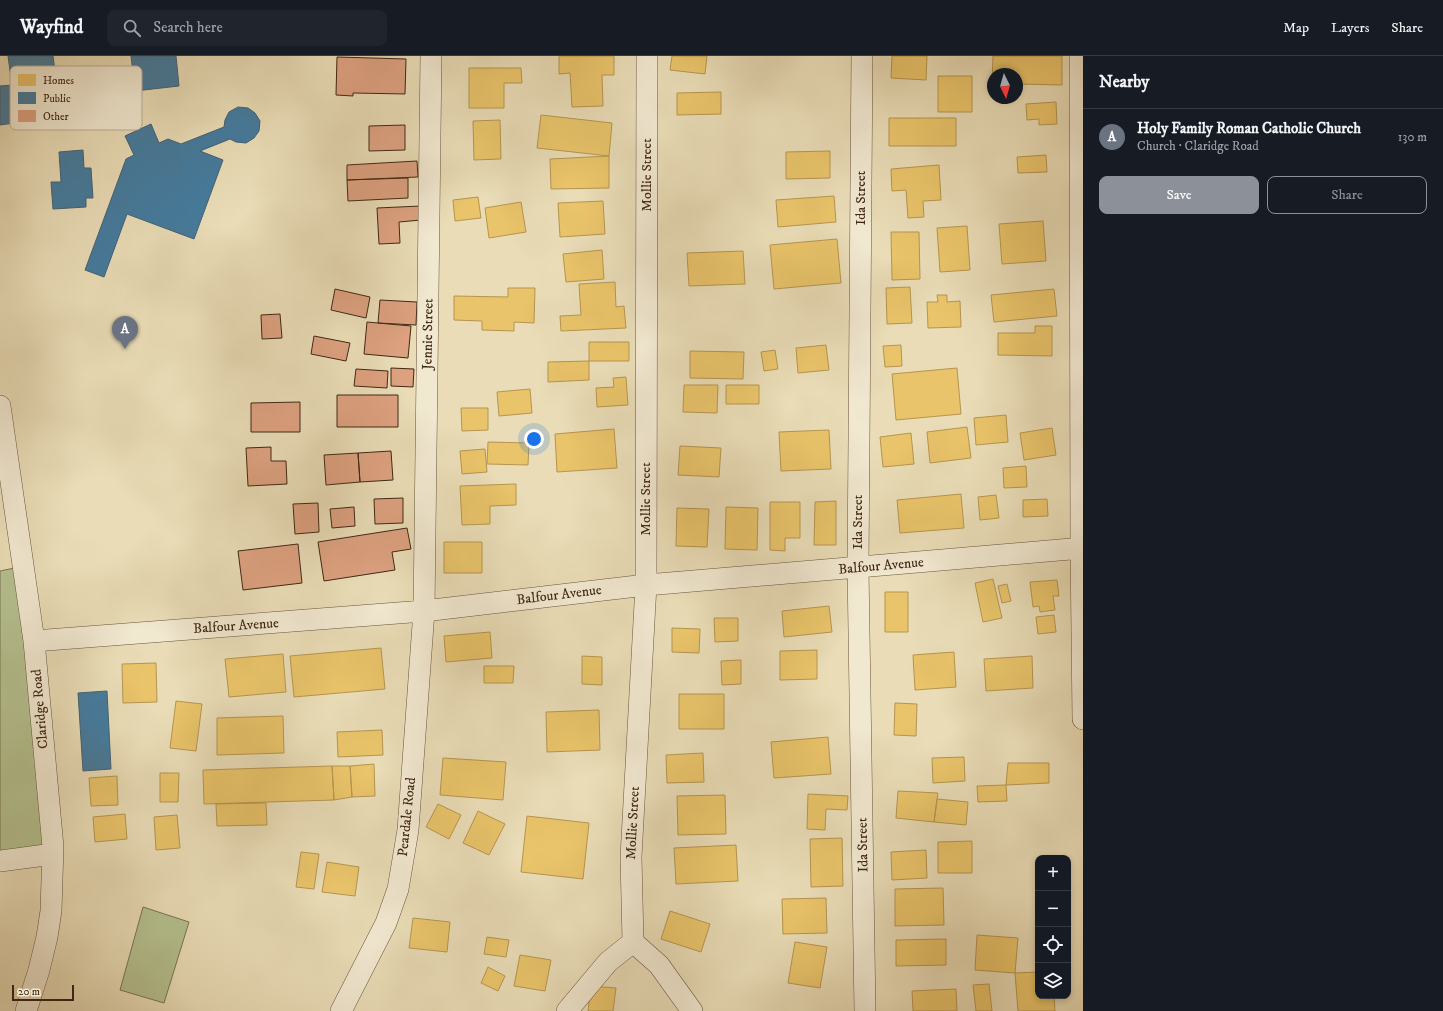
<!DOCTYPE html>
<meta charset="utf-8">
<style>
:root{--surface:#171b24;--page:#20242c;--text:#f1f3f6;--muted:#9ea1a6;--line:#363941;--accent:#8c9099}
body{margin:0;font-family:"IM FELL DW Pica",serif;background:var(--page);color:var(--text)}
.controls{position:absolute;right:12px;bottom:12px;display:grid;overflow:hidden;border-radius:8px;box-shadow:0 2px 6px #0003}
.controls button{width:36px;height:36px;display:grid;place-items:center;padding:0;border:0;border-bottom:1px solid var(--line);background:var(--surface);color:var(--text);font:20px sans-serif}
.compass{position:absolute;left:987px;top:12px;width:36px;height:36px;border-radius:50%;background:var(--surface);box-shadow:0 2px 6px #0003;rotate:175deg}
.scale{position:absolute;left:12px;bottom:10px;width:62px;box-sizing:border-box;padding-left:4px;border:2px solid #402814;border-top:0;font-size:11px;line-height:14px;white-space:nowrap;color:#402814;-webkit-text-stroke:3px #f1e8d0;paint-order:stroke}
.you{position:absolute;left:534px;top:383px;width:14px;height:14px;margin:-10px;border:3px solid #fff;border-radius:50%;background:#1a73e8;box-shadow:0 0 0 6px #1a73e833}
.badge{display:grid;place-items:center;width:26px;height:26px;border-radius:50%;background:var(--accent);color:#fff;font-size:13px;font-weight:700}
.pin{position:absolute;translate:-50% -33px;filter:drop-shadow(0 1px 2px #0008)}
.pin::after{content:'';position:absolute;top:21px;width:14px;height:12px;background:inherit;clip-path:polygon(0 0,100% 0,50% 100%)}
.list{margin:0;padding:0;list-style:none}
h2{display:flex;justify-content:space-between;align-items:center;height:52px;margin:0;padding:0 16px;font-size:17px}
h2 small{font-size:13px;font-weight:400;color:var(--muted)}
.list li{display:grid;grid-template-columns:26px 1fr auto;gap:12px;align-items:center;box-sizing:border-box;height:56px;padding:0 16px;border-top:1px solid var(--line)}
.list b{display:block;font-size:15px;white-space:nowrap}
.list p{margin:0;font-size:13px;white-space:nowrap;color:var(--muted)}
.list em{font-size:13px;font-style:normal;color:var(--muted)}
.actions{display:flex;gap:8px;padding:12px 16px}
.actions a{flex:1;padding:9px 0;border:1px solid var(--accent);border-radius:8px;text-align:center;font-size:14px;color:var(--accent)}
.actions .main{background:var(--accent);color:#fff}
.icon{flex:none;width:22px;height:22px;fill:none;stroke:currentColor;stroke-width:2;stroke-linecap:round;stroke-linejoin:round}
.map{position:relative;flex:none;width:1083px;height:955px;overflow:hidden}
header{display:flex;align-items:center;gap:24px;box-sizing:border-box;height:56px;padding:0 20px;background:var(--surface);border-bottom:1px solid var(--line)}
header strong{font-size:19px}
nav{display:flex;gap:22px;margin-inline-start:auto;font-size:14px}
.search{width:280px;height:36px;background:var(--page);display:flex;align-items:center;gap:10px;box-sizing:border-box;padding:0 14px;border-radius:8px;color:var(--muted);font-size:15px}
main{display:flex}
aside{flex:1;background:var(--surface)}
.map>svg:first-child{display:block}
.green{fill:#b5c08f;stroke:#7a7452}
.homes{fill:#e9c46a;stroke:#b69550}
.public{fill:#457b9d;stroke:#446274}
.building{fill:#dda180;stroke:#402814}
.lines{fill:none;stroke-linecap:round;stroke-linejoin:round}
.minor-casing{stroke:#6a553c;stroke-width:22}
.minor{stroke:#f1e8d0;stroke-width:21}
.labels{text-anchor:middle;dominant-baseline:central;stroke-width:4;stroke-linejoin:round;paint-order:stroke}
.street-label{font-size:14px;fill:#402814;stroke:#f1e8d0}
.key{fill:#f1e8d0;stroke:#bcae98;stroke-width:1}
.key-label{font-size:11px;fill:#402814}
</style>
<header>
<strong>Wayfind</strong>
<div class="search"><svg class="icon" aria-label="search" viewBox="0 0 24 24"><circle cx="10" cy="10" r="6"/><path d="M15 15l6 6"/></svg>Search here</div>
<nav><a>Map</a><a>Layers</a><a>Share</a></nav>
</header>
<main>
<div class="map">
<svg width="1083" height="955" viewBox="0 0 1083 955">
<rect width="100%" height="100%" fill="#e9dcb6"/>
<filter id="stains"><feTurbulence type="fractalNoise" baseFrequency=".005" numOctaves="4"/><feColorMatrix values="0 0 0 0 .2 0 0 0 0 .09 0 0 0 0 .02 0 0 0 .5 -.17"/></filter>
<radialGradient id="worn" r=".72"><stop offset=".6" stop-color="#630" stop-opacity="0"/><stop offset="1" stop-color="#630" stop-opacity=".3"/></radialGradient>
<path class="green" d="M24,510L44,790L0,795V515Z
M143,851L189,866L164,947L120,934Z"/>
<path class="homes" d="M559,0H614V19H602L603,50L572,51L570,17L559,18Z
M672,0H707L705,18L670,14Z
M892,0H927L926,24L891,22Z
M993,0H1062V29L1017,28V18H993L992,27Z
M469,12H521L522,27H504V52H469Z
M938,20H972V56H938Z
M721,36V58L677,59V37Z
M1056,46L1057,68L1039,69V63L1027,64L1026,48Z
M541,59L612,67L609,100L537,92Z
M889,62H956V90H889Z
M500,64L501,103L474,104L473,65Z
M830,95V122L786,123V96Z
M1046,99L1047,116L1018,117L1017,101Z
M609,100V132L551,133L550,103Z
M939,109L941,144L923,145L924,161L908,162L906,134L892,135L891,113Z
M834,140L836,166L778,171L776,144Z
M478,141L481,162L455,165L453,144Z
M603,145L605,178L560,181L558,147Z
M521,146L526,176L489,182L485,152Z
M1043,165L1046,205L1002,208L999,168Z
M967,170L970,214L940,216L937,172Z
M891,176H919L920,223L892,224Z
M837,183L841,227L774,233L770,189Z
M602,194L604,223L566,226L563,198Z
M743,195L745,228L689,230L687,197Z
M615,226L616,251L624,250L626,272L561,275L560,260L581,259L579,228Z
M910,231L912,267L887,268L886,232Z
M508,232H535L534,267L514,266V275L482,274V265L454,264V240L508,241Z
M1054,233L1057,260L994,266L991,239Z
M937,239H947V246L960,245L961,271L928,272L927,246H938Z
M1035,270H1052V300L998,299V277H1035Z
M589,286H629V305H589Z
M826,289L829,314L798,317L796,292Z
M901,289L902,310L885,311L883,290Z
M775,294L778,313L764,315L761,296Z
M690,295L744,296L743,323L690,322Z
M589,305V324L548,326V306Z
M957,312L961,358L896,364L892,318Z
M626,321L628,349L597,351L596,332L614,331L613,322Z
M684,329H718L717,357L683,356Z
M726,329H759V348H726Z
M530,333L532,357L499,360L497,336Z
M461,352H488V374L462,375Z
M1006,359L1008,386L976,389L974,362Z
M967,371L971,402L930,407L927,376Z
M1052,372L1056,399L1024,404L1020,377Z
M614,373L617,412L557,416L555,378Z
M829,374L831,413L781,415L779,376Z
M911,377L914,408L883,411L880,381Z
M488,386L529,387L528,409L487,408Z
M680,390L721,392L719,421L678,419Z
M485,393L487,416L462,418L460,395Z
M1026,410L1027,431L1004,432L1003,412Z
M516,428V449L490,450V468L462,469L460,430Z
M961,438L964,472L900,477L897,444Z
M996,439L999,462L980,464L978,441Z
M1047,443L1048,460L1023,461V444Z
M836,445V489H814L815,446Z
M770,446H800V482H785V495L770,494Z
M726,451L758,452L757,494L725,493Z
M677,452L709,453L707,491L676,490Z
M444,486H482V517H444Z
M993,523L1002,562L983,566L975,527Z
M1057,524L1059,540H1053L1055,554L1040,556L1039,550L1033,551L1030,526Z
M1007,528L1011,545L1002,547L998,530Z
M885,536H908V576H885Z
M829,550L832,576L784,581L782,555Z
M1054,559L1056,576L1038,578L1036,561Z
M714,562H738V585L715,586Z
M672,572L700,573L699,597L672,596Z
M490,576L492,602L446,606L444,580Z
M381,592L385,633L294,641L290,600Z
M817,594V623L780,624V595Z
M954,596L956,631L915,634L913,599Z
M283,598L286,636L229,641L225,603Z
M582,600L602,601V629L582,628Z
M1032,600L1033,632L986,635L984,603Z
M741,604V628L722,629L721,605Z
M156,607L157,646L123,647L122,608Z
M484,610H514L513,627H484Z
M679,638H724V673H679Z
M176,645L202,648L196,695L170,692Z
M895,647L917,648L916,680L894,679Z
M599,654L600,694L547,696L546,656Z
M283,660L284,697L217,699V662Z
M382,674L383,699L338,701L337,676Z
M828,681L831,718L774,722L771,686Z
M703,697L704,726L667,727L666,699Z
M964,701L965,725L933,727L932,702Z
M443,702L506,706L503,744L440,739Z
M1008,707H1049V727L1006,729Z
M374,708L375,740L352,741L350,710Z
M332,710H350L352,741L334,744Z
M332,710L334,744L204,748L203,714Z
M160,717H179L178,746H160Z
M117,720L118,749L91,750L89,722Z
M1006,729L1007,745L978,746L977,730Z
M898,735L938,737L934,766L896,762Z
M808,738L848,740L847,754L826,753L825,774L807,773Z
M725,739L726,778L678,779L677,740Z
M937,743L968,746L966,769L934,766Z
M266,747L267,769L217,770L216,748Z
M438,748L461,759L449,783L426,771Z
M478,755L505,768L489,799L463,787Z
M125,758L127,783L95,786L93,761Z
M177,759L180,792L156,794L154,761Z
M527,760L589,767L583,823L521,816Z
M842,782L843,830L811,831L810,783Z
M972,785V817H938V786Z
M736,789L738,825L676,828L674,792Z
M926,794L927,822L892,824L891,796Z
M301,796L319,798L314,833L296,831Z
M327,806L359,811L355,840L322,836Z
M943,832L944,869L895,870V833Z
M826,842L827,877L783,878L782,843Z
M670,855L710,868L701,896L661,883Z
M413,862L450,866L447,896L409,892Z
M977,879L1018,882L1015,917L975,914Z
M487,881L509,884L506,901L484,898Z
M946,883V909L896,910V884Z
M795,886L827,891L820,932L788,927Z
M520,899L551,904L545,935L514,930Z
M488,911L505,920L498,935L481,927Z
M1038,916V940H1054L1055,955H1018L1015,917Z
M989,928L992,955H976L973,929Z
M591,930L616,932L613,955H588Z
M956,933L957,955H913L912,935Z"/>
<path class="public" d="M8,0H53L61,60L0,69V30L12,29Z
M131,0H176L179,30L135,35Z
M238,51L248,52L255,57L260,65L259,75L254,82L246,87L236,86L230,83L200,95L223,104L194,183L127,158L104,221L85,214L126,103L134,99L125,80L151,68L159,87L168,83L181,88L224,71L225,64L229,56Z
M83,94L84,112H91L93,142H86V151L53,153L51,126H61L59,96Z
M107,635L111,713L83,715L78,637Z"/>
<path class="building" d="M337,1L406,3L405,38L353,37V40L336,39Z
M405,69V94L369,95V70Z
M417,105L418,121L347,124V109Z
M408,122V142L348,145L347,124Z
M421,150V164L399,166L400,187L379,188L377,152Z
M335,233L370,241L366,262L331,254Z
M380,244L417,246L416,269L378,267Z
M280,258L282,282L262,283L261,259Z
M367,266L411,270L408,302L364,298Z
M314,280L350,287L346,305L311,298Z
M391,312L414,313L413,331L391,330Z
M356,313L388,315L387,332L354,330Z
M337,339H398V371H337Z
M300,346V376H251V347Z
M271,391V405H286L287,428L248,430L246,392Z
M391,395L393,424L360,426L358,397Z
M358,397L360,426L326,429L324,399Z
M403,442V467L375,468L374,443Z
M318,447L319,476L295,478L293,448Z
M354,451L355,470L332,472L330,453Z
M407,472L411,493L392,496L395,514L324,525L318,486Z
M298,488L302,527L243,534L238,495Z"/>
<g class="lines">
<defs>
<path id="minor" d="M862,0L858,512L865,955
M1080,0L1081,492L1083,663
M0,350L34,585L53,791L51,855L47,881L39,914L26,955
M34,585L424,555L646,529L1083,492
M0,805L53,798
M633,886L631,801L646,529L647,0
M633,886L659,909L692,955
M341,955L386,867L398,833L408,774L424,555L431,0
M567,955L608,906L633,886"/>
</defs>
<use href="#minor" class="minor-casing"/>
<use href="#minor" class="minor"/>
</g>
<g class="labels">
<g class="street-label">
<text transform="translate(647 119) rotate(-90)">Mollie Street</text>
<text transform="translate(861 142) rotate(-90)">Ida Street</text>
<text transform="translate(428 278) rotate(-89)">Jennie Street</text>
<text transform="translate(646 443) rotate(-90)">Mollie Street</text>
<text transform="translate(858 466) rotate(-90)">Ida Street</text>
<text transform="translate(881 510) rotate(-5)">Balfour Avenue</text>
<text transform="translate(559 539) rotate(-7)">Balfour Avenue</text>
<text transform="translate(236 570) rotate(-4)">Balfour Avenue</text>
<text transform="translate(40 653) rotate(-95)">Claridge Road</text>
<text transform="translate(407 761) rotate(-84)">Peardale Road</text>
<text transform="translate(633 767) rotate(-87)">Mollie Street</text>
<text transform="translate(863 789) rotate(-91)">Ida Street</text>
</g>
</g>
<rect x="10" y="10" width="132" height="64" rx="6" class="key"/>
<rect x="18" y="18" width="18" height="12" fill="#e9c46a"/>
<rect x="18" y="36" width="18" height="12" fill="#457b9d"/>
<rect x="18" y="54" width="18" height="12" fill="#dda180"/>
<g class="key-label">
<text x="43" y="28">Homes</text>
<text x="43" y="46">Public</text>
<text x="43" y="64">Other</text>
</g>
<rect width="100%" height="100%" filter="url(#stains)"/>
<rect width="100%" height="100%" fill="url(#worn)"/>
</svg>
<div class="controls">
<button>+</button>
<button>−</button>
<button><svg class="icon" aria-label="locate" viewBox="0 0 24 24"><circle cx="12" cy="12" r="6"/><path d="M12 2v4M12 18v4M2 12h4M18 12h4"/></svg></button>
<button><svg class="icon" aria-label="layers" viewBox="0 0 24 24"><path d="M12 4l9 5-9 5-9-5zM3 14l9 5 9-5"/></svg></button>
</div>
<svg class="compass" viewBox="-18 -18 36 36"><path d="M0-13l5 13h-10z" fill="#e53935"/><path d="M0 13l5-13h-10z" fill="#9ea1a6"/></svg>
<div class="scale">20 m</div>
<div class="you"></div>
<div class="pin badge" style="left:125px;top:293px;background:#6b7280">A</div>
</div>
<aside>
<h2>Nearby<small></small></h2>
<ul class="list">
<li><span class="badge" style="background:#6b7280">A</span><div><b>Holy Family Roman Catholic Church</b><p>Church · Claridge Road</p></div><em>130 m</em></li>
</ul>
<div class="actions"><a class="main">Save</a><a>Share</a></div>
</aside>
</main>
